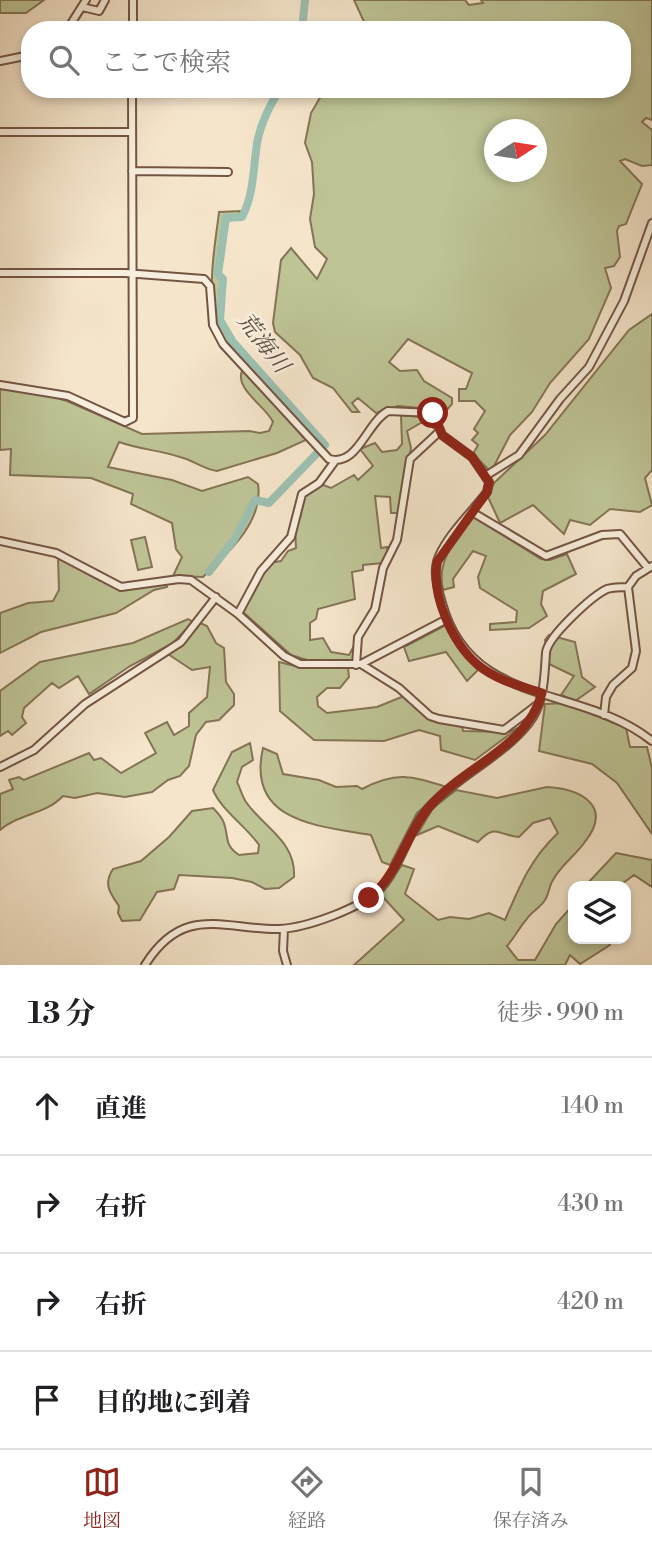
<!DOCTYPE html>
<html lang="ja">
<meta charset="utf-8">
<style>
:root{--surface:#fff;--page:#f6f6f6;--text:#202124;--muted:#757577;--line:#e0e0e0;--accent:#8f2418}
body{margin:0;font-family:"Libre Bodoni","Noto Serif JP",serif;background:var(--page);color:var(--text)}
.controls{position:absolute;right:21px;bottom:21px;display:grid;overflow:hidden;border-radius:14px;box-shadow:0 4px 10px #0003}
.controls button{width:63px;height:63px;display:grid;place-items:center;padding:0;border:0;border-bottom:2px solid var(--line);background:var(--surface);color:var(--text);font:35px sans-serif}
.compass{position:absolute;left:484px;top:119px;width:63px;height:63px;border-radius:50%;background:var(--surface);box-shadow:0 4px 10px #0003;rotate:78deg}
.stop{position:absolute;width:21px;height:21px;margin:-16px;border:5px solid #8f2418;border-radius:50%;background:#fff}
.stop.end{background:#8f2418;border-color:#fff;box-shadow:0 2px 7px #0008}
.list{margin:0;padding:0;list-style:none}
h2{display:flex;justify-content:space-between;align-items:center;height:91px;margin:0;padding:0 28px;font-size:30px}
h2 small{font-size:23px;font-weight:400;color:var(--muted)}
.list li{display:grid;grid-template-columns:46px 1fr auto;gap:21px;align-items:center;box-sizing:border-box;height:98px;padding:0 28px;border-top:2px solid var(--line)}
.list b{display:block;font-size:26px;white-space:nowrap}
.list em{font-size:23px;font-style:normal;color:var(--muted)}
.icon{flex:none;width:38px;height:38px;fill:none;stroke:currentColor;stroke-width:2;stroke-linecap:round;stroke-linejoin:round}
.map{position:relative;flex:none;width:652px;height:965px;overflow:hidden}
.search{position:absolute;background:var(--surface);box-shadow:0 4px 10px #0003;left:21px;right:21px;top:21px;height:77px;display:flex;align-items:center;gap:18px;box-sizing:border-box;padding:0 24px;border-radius:28px;color:var(--muted);font-size:26px}
.sheet{height:483px;background:var(--surface)}
nav{display:flex;justify-content:space-around;align-items:center;box-sizing:border-box;height:98px;border-top:2px solid var(--line);background:var(--surface);font-size:19px;color:var(--muted)}
nav a{display:grid;justify-items:center;gap:4px}
nav .on{color:var(--accent)}
.map>svg:first-child{display:block}
.green{fill:#bec496;stroke:#847456;stroke-width:2;fill-rule:evenodd}
.lines{fill:none;stroke-linecap:round;stroke-linejoin:round}
.river{stroke:#9dc0b1;stroke-width:8}
.minor-casing{stroke:#745543;stroke-width:10}
.minor{stroke:#f8eedd;stroke-width:6}
.route{stroke:#8f2418;stroke-width:9}
.labels{text-anchor:middle;dominant-baseline:central;stroke-width:5;stroke-linejoin:round;paint-order:stroke}
.water-label{font-size:23px;font-style:italic;fill:#5e4c3d;stroke:#f8eedd}
</style>
<div class="map">
<svg width="652" height="965" viewBox="0 0 652 965">
<rect width="100%" height="100%" fill="#f5e5cb"/>
<filter id="stains"><feTurbulence type="fractalNoise" baseFrequency=".00286" numOctaves="4"/><feColorMatrix values="0 0 0 0 .2 0 0 0 0 .09 0 0 0 0 .02 0 0 0 .5 -.17"/></filter>
<radialGradient id="worn" r=".72"><stop offset=".6" stop-color="#630" stop-opacity="0"/><stop offset="1" stop-color="#630" stop-opacity=".3"/></radialGradient>
<path class="green" d="M0,0H44L26,13H0Z
M354,0H465L469,5L483,3L481,0H652V120L646,118L642,122L652,130V165L642,166L625,159L620,161L642,184L626,224L619,226L617,231L620,257L614,266L605,268L611,288L589,339L550,383L532,412L510,435L493,468L489,470L473,454L478,445L472,440L478,433L474,429L485,411L475,401H459V389H466L472,373L408,339L389,362L400,371L417,370L424,381L452,398V404L440,418L431,409L398,406L376,413L358,398L352,403L359,412H352L333,388L313,378L300,355L275,332L273,323L281,260L291,248L317,279L327,259L315,247L310,219L314,194L312,162L305,143L311,113L325,89H409L417,96L426,89H622V30H375L365,24ZM494,130H536V172H494Z
M241,211L240,215L224,217L217,275L221,280L219,320L231,343L302,418L323,445L321,447L227,344C202,306 214,255 219,212Z
M652,314V470L645,478L652,505L640,512L610,509L590,525L570,520L564,534L533,505L500,523L488,497L494,483L545,435L629,330Z
M243,369L306,440L277,453L217,471C203,469 193,460 180,457C159,450 142,450 119,442L108,467L172,480L202,491L248,477L258,484C264,522 227,554 203,577L173,576L182,557L176,549L172,523L131,504L133,494L91,478L10,475L11,449L0,450V389L40,393L67,401L142,434L249,431L260,433L269,431L273,422C266,406 232,388 243,369Z
M401,415L431,418L434,429L430,423H421L407,431L411,448L398,513H391L390,497L375,496L381,548L387,547L388,554L383,563L363,565V570L352,572L355,599L318,609L316,619L310,623V640L323,638L331,652L349,655L356,642L354,659L350,662L307,660L291,655L243,612L269,563L281,561L288,551L296,548L295,528L303,496L321,484L331,488L354,475L358,480L373,466L360,449L375,443L382,452L397,450L402,444Z
M474,517L541,559L550,560L567,554L576,574L543,591L541,604L547,616L529,628L490,630V624L516,622L517,611L480,588L478,577L486,556L473,551L453,579L454,587L443,590C436,559 456,540 474,517Z
M145,537L152,567L138,570L131,540Z
M58,557C107,584 109,593 166,584L167,587L154,590L116,613L41,632L0,653V613L28,603L53,601L59,590Z
M188,619L193,622L173,643L130,666L89,694L78,676L59,688L52,683L24,708L22,717L26,723L12,735L8,731L0,736V691L40,662L133,643Z
M200,623L207,626L216,643L224,648L226,682L234,694V705L219,720L206,722L196,735L189,766L180,776L168,780L152,792L125,797L97,793L75,798L63,796C45,815 20,813 0,830V794L13,789L9,780L19,777L24,780L89,753L94,760L101,758L121,773L156,753L145,733L167,722L174,735L189,726V713L207,697L210,667L192,670L168,654L186,641Z
M446,625L462,652L478,670L467,681L446,652L409,661L404,647Z
M549,635L575,642L582,677L595,687L575,701L561,695L574,676L549,664L545,640Z
M279,662L303,668H348L349,677L340,688H327L317,697L318,706L327,713L377,707L409,694L434,715L461,722L463,731L508,732L518,728L475,760L441,750L440,736L419,730L384,741L314,740L280,711Z
M565,703L626,728L630,747H647L652,768V834L617,783L592,764L539,751L545,704Z
M250,743L253,760L242,767L237,782C240,788 242,796 246,802C264,828 296,841 294,877L279,888L265,889L252,882L232,878L179,875L174,889L157,892L140,920L122,921L118,913L119,906C110,893 103,884 113,869L141,861L169,837L192,811L213,808C217,812 222,818 224,823C229,838 224,845 239,855L258,853L259,845C246,826 222,811 213,790L232,752Z
M263,748L277,754L283,774L319,780L336,787L357,786L362,789C397,771 411,776 447,787L417,813L390,865L382,862L371,835C318,826 246,822 263,748Z
M547,787C581,789 614,806 584,843C575,856 561,865 553,880C549,886 549,894 545,900C540,908 531,912 526,920C519,928 515,937 507,946L518,960H535L556,924L573,905V939H606L610,945L580,964L570,955L565,965H354L404,920L380,894L402,865L414,869L405,894L438,920L450,917L469,919L489,913L505,920C519,887 531,858 558,833L550,818L533,823L519,837C497,835 496,823 478,842L438,826L417,835L433,808L456,790L497,798Z
M616,853L652,860V887L634,875L619,886H585Z"/>
<g class="lines">
<path class="river" d="M302,30L305,0
M209,572L234,540L255,500L269,503L325,445L233,342L220,320L223,279L218,274L226,218L242,217C253,196 253,174 256,151C258,128 268,108 280,89"/>
<defs>
<path id="minor" d="M82,7L99,11L105,0
M67,30L86,0
M133,30V0
M0,61L30,55
M0,132H132
M132,171L228,172
M0,273H125L204,279L210,286L213,325L223,344L329,459C358,467 366,423 388,411L433,413L442,435L472,457L489,482L487,492C472,512 449,533 439,556C432,571 438,589 442,603C471,709 581,684 652,741
M0,385L68,396L125,422L133,418L132,89
M487,475L519,455L560,399L589,367L624,301L652,223
M472,512L546,556L602,535L620,534L648,568
M0,541L56,553L121,587L179,579L191,580L238,614L284,656L300,664H361L447,619
M238,614L261,571L291,537L302,494L319,483L335,461
M361,664L399,688L430,716L439,719L504,730L537,705
M356,665L358,637L375,609L383,568L397,540L410,459L439,432
M604,715L606,697L613,685L632,668L636,651L628,587L636,576L652,566
M0,767L34,750L85,704L181,642L216,597
M284,929L283,951L287,965
M145,965C184,903 224,930 279,929C306,928 362,908 381,888C403,863 409,825 434,802C463,774 503,755 528,724C545,703 544,678 546,653C547,637 592,596 607,589C614,587 622,587 628,587"/>
</defs>
<use href="#minor" class="minor-casing"/>
<use href="#minor" class="minor"/>
</g>
<g class="lines">
<path class="route" d="M369,898C399,874 406,833 431,805C466,765 527,748 542,693C520,686 496,680 478,665C452,643 431,595 437,562L487,492L489,482L472,457L442,435L433,413"/>
</g>
<g class="labels">
<g class="water-label">
<text transform="translate(263 343) rotate(52)">荒海川</text>
</g>
</g>
<rect width="100%" height="100%" filter="url(#stains)"/>
<rect width="100%" height="100%" fill="url(#worn)"/>
</svg>
<div class="controls">
<button><svg class="icon" aria-label="layers" viewBox="0 0 24 24"><path d="M12 4l9 5-9 5-9-5zM3 14l9 5 9-5"/></svg></button>
</div>
<svg class="compass" viewBox="-18 -18 36 36"><path d="M0-13l5 13h-10z" fill="#e53935"/><path d="M0 13l5-13h-10z" fill="#757577"/></svg>
<div class="stop" style="left:433px;top:413px"></div>
<div class="stop end" style="left:369px;top:898px"></div>
<div class="search"><svg class="icon" aria-label="search" viewBox="0 0 24 24"><circle cx="10" cy="10" r="6"/><path d="M15 15l6 6"/></svg>ここで検索</div>
</div>
<section class="sheet">
<h2>13 分<small>徒歩 · 990 m</small></h2>
<ul class="list">
<li><svg class="icon" aria-label="ahead" viewBox="0 0 24 24"><path d="M12 20V5M6 11l6-6 6 6"/></svg><div><b>直進</b></div><em>140 m</em></li>
<li><svg class="icon" aria-label="right" viewBox="0 0 24 24"><path d="M7 20v-9h11M14 6l5 5-5 5"/></svg><div><b>右折</b></div><em>430 m</em></li>
<li><svg class="icon" aria-label="right" viewBox="0 0 24 24"><path d="M7 20v-9h11M14 6l5 5-5 5"/></svg><div><b>右折</b></div><em>420 m</em></li>
<li><svg class="icon" aria-label="arrive" viewBox="0 0 24 24"><path d="M6 21V4h12l-3 4 3 4H6"/></svg><div><b>目的地に到着</b></div></li>
</ul>
</section>
<nav>
<a class="on"><svg class="icon" aria-label="map" viewBox="0 0 24 24"><path d="M3 6l6-2 6 2 6-2v14l-6 2-6-2-6 2zM9 4v14M15 6v14"/></svg>地図</a>
<a><svg class="icon" aria-label="directions" viewBox="0 0 24 24"><path d="M12 3l9 9-9 9-9-9zM9 14v-3h6M13 9l2 2-2 2"/></svg>経路</a>
<a><svg class="icon" aria-label="saved" viewBox="0 0 24 24"><path d="M7 4h10v16l-5-4-5 4z"/></svg>保存済み</a>
</nav>
